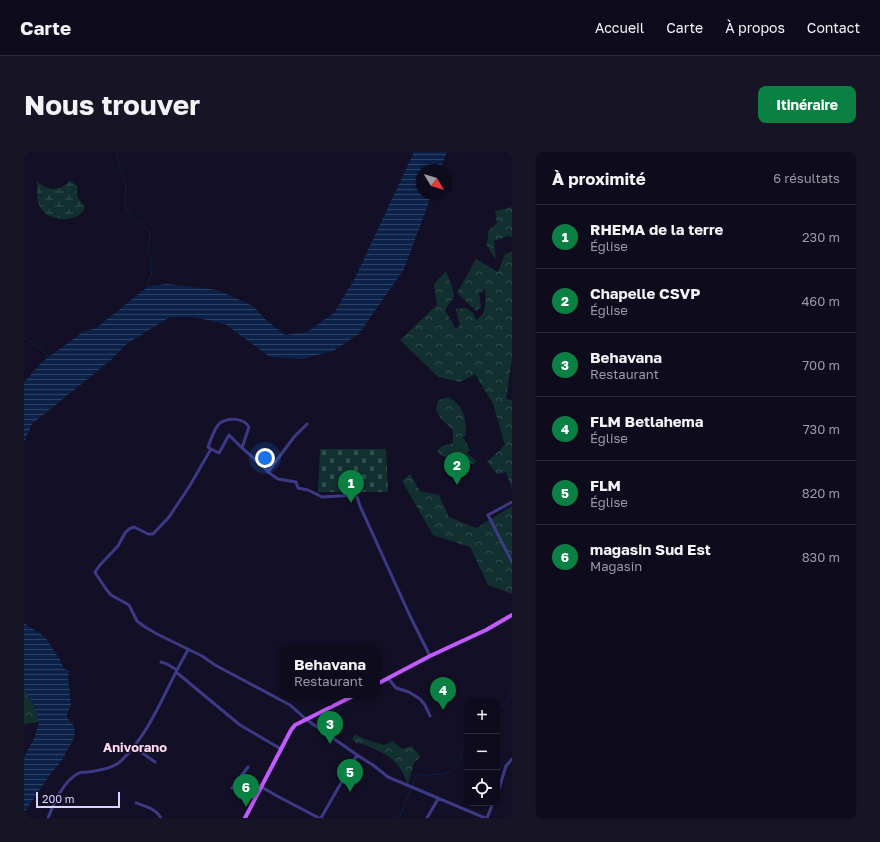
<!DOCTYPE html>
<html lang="fr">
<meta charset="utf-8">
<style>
:root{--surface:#0e0b1c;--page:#171425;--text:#f1f3f6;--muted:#9b9ba3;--line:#2e2b3b;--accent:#0b8043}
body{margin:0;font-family:"Golos Text",sans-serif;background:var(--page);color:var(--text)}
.controls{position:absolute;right:12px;bottom:12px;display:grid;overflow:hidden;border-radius:8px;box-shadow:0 1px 3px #0004}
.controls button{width:36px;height:36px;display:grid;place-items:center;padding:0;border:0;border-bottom:1px solid var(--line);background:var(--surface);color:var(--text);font:20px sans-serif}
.compass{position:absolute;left:392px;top:12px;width:36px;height:36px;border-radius:50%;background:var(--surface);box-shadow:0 1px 3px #0004;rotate:128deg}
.scale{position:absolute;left:12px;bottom:10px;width:84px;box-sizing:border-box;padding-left:4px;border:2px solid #d9d4ff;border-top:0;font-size:11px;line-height:14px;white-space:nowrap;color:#d9d4ff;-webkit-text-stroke:3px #130f26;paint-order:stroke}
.you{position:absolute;left:241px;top:306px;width:14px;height:14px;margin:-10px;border:3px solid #fff;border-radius:50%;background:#1a73e8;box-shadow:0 0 0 6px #1a73e833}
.badge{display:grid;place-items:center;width:26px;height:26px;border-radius:50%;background:var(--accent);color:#fff;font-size:13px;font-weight:700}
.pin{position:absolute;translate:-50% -33px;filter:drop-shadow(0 1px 2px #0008)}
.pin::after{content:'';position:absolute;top:21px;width:14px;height:12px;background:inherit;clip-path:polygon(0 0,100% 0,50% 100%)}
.popup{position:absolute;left:256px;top:494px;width:100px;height:52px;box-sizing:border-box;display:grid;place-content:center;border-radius:8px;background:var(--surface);filter:drop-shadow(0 1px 3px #0005);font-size:13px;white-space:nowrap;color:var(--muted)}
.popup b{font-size:15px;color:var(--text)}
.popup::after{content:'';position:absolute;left:50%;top:100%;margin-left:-8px;border:8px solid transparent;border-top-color:var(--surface)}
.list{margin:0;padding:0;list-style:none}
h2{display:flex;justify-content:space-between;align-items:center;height:52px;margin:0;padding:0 16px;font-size:17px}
h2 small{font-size:13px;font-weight:400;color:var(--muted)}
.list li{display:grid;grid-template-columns:26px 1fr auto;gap:12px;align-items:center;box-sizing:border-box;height:64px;padding:0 16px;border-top:1px solid var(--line)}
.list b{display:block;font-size:15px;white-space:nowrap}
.list p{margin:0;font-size:13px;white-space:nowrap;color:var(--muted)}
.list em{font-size:13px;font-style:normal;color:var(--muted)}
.icon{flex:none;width:22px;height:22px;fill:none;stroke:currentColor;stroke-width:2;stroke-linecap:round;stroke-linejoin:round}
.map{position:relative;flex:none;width:488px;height:666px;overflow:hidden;border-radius:8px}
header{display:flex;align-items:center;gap:24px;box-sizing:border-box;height:56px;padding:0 20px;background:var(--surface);border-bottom:1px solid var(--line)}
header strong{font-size:19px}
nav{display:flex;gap:22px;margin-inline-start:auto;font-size:14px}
.intro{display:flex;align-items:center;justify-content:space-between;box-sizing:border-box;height:96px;padding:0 24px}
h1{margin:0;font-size:28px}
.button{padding:10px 18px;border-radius:8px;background:var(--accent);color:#fff;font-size:14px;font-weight:700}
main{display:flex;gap:24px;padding:0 24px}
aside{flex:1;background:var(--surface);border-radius:8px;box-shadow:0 1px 3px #0004}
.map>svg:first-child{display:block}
.forest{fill:url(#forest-crowns)}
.wetland{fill:url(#wetland-marsh)}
.cemetery{fill:url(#cemetery-stones)}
.water{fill:url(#water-rules)}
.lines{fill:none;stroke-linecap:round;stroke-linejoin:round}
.stream{stroke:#0c2248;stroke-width:1}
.minor{stroke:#3d3a85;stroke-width:3}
.major{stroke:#c25bff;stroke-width:4}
.labels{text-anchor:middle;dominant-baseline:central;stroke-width:3;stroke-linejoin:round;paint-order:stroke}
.neighbourhood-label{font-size:13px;font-weight:bold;fill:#ffd6f0;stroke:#130f26}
</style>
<header>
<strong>Carte</strong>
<nav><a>Accueil</a><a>Carte</a><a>À propos</a><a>Contact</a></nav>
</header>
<div class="intro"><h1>Nous trouver</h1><a class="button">Itinéraire</a></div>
<main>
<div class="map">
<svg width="488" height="666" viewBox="0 0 488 666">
<defs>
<pattern id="forest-crowns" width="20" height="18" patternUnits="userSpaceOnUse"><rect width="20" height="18" fill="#12302f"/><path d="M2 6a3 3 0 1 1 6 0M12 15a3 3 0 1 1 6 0" fill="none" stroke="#344d4e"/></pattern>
<pattern id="wetland-marsh" width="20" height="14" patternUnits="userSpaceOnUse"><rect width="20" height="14" fill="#12302f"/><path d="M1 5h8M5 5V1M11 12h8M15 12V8" fill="none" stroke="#344d4e"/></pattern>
<pattern id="cemetery-stones" width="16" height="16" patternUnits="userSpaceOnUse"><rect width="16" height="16" fill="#12302f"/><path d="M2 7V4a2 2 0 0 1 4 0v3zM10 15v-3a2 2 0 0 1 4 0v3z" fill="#344d4e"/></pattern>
<pattern id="water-rules" width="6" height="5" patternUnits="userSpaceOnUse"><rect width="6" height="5" fill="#0c2248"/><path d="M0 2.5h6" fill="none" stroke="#2f4163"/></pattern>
</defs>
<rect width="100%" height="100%" fill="#130f26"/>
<path class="forest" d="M488,55V85L484,84L470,89L472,108L462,92L464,87V79L473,71L471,59Z
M488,99V207L482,247L488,248V337L482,320L473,322L463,310L481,293L469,252L451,222L436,230L414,225L376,188L413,153L410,132L422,119L428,134L430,145L421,158L432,177L436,173L432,157L442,156L449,161L452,168C463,162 462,149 461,138L455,141L457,155L452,159L433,141L452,107L474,120L481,102Z
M425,245C440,255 442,266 442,283L439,285L446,298L443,301L452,309L450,313L443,310L436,300L431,301L425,306L417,303L413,299L418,294L429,291V278L418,268L412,258L414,248Z
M386,322L396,339L415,343L425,365L452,376L488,354V442L464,433L446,395L409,383L378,329Z
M0,537L10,553L15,570L0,572Z
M331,582L340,587L360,593L369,589L378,597L388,594L396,605L390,611L384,633C376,612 370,606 350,597C344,594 339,591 332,591L328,587Z"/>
<path class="wetland" d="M13,29C23,39 36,40 46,29L54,34C51,44 54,47 61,54C60,57 59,60 56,62C47,70 27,68 19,59C12,51 13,39 13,29Z"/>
<path class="cemetery" d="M296,297H362L364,340H294Z"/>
<path class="water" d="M390,0H423L416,18H398V42H408L380,117L335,182L309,199L278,207L246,205L201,172L170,165H146L101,193L87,208L8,272L0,290V230L18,210L59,180L72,176L95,158L118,139L126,134L143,132L193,138L229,154L241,167L261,183L283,180L310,161L331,126Z
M0,471L21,485L36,508L40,517L46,519L44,524L47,553L43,561V566L50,574L51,584L37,610L25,624L0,661V605L10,587L15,570L10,553L0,537Z"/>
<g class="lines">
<path class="stream" d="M92,0L96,18L102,30L101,55L109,66L125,78L126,85L123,100L127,107L126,115L128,124L123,129L124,135
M0,185L16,196L25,206
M473,555L475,553L479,554C483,550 485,547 486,541L488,539
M388,634L393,622L404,624C410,621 417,624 423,621C436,615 438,599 443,587
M374,666L376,664L387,637"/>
<path class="minor" d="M218,296L205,283L195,301L187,297L165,335L145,365L129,382H124L110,375L105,377L101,381L94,394L76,413L71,420L72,422L82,437L87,443L105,453L113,469L121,475L133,482L178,504L191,513L266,553L283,568L336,605L349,613L364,625L461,666
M187,297L184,295C187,288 190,276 196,271C205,265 220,266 225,275L218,296L239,314L244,320L254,327L272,330L274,336L284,338L298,345L331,343L333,345L336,354L386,464L406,504
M244,320L270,285L283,272
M488,350L464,363L488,410
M137,510L143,512L153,518
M152,520L216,573L257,597
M364,526L372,536L385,540L396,547L401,553L406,564
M110,595L131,610
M218,624L255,645L295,666
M208,636L224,615
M473,643L482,614L488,607
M112,651C121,654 132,657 137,666
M24,666C30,651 39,629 55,621C57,620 61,620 64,620C75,618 89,617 98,608C129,577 142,535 164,498
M297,666L333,603
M403,666L414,647
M463,666L469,651"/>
<path class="major" d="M353,532L406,504L462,478L488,463
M0,665L2,666
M221,666L267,578L271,573L331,543"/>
</g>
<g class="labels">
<g class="neighbourhood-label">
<text x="111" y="595">Anivorano</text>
</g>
</g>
</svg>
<div class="controls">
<button>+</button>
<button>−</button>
<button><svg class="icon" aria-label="locate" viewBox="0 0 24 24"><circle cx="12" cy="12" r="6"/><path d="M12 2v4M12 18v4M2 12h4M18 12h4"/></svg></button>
</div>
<svg class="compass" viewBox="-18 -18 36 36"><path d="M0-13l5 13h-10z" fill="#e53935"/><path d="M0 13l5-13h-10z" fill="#9b9ba3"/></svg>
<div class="scale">200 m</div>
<div class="you"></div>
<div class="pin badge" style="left:327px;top:351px">1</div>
<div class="pin badge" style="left:433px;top:333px">2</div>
<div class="pin badge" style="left:306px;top:592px">3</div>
<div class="popup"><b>Behavana</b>Restaurant</div>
<div class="pin badge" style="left:419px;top:558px">4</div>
<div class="pin badge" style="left:326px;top:640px">5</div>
<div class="pin badge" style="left:222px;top:655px">6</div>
</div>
<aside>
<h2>À proximité<small>6 résultats</small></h2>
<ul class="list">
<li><span class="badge">1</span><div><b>RHEMA de la terre</b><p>Église</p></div><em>230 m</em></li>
<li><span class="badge">2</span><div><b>Chapelle CSVP</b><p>Église</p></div><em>460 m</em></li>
<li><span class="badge">3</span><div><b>Behavana</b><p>Restaurant</p></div><em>700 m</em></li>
<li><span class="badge">4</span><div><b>FLM Betlahema</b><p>Église</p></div><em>730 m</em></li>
<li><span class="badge">5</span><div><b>FLM</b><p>Église</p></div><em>820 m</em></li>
<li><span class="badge">6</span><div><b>magasin Sud Est</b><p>Magasin</p></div><em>830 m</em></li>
</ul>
</aside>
</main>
